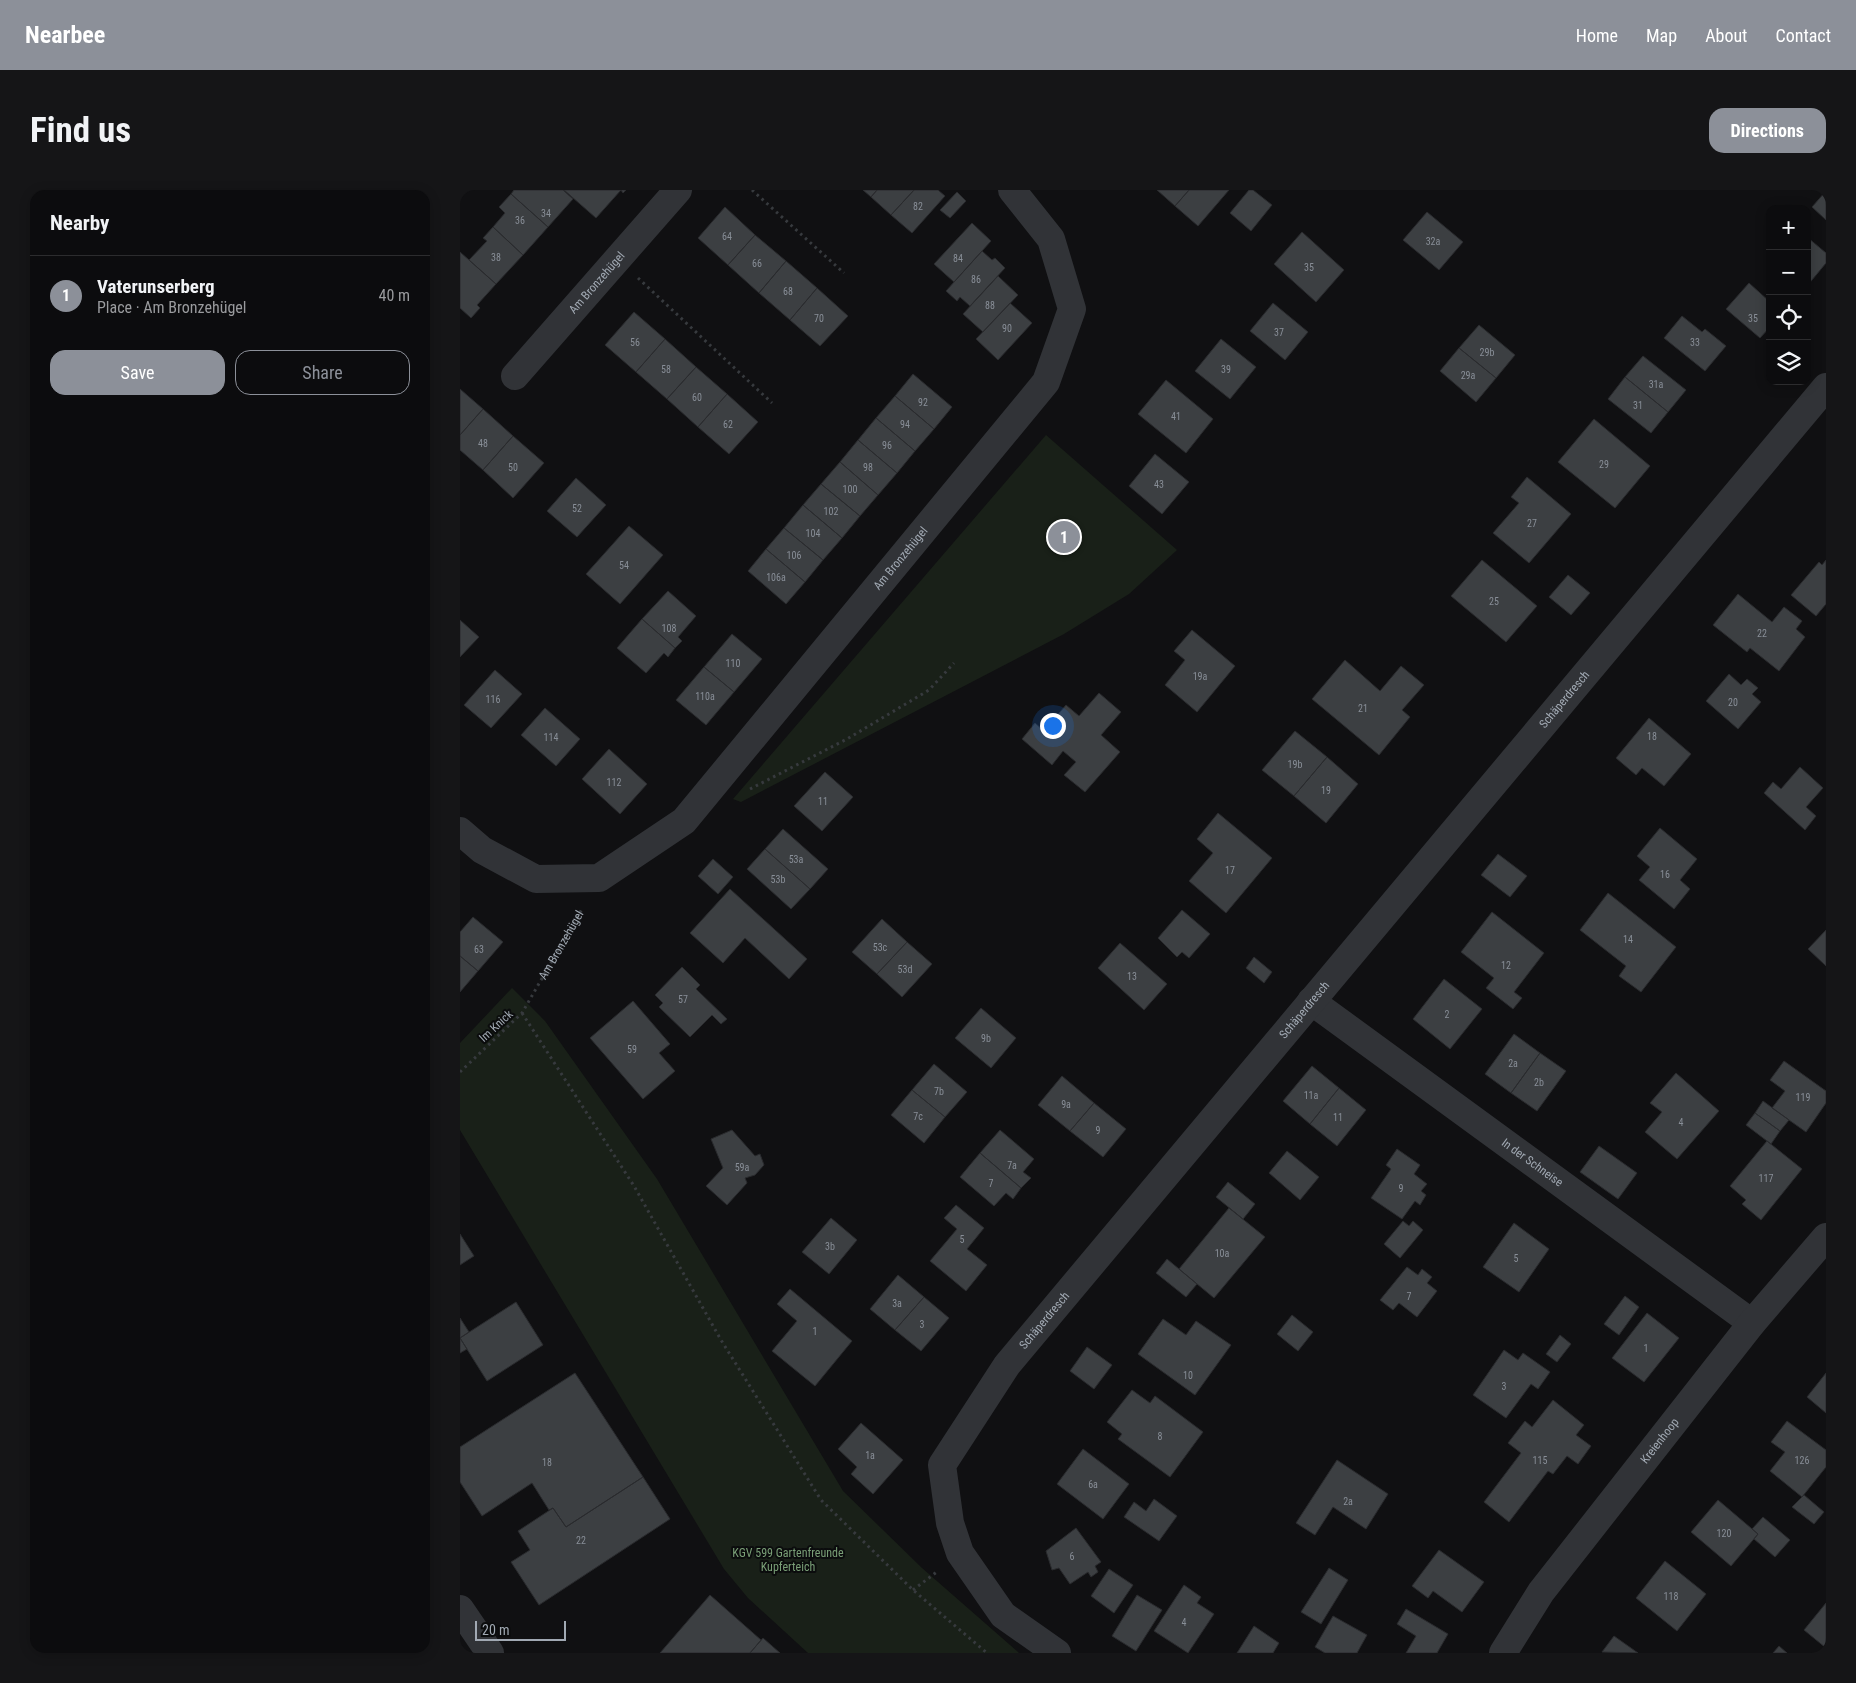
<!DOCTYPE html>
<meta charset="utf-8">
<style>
:root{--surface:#0c0c0e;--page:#151517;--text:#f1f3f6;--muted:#9a9b9e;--line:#2c2c2e;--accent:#8c9099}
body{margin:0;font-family:"Roboto Condensed",sans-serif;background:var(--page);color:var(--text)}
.controls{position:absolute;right:15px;top:15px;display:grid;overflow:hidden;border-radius:10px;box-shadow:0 2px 12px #0003}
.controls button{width:45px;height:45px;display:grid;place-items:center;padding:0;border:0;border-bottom:1px solid var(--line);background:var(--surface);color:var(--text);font:25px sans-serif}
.scale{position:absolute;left:15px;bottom:12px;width:91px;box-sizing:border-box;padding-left:5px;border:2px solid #a1a9b3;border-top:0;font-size:14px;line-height:18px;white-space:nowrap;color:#a1a9b3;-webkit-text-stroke:4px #0b0c0d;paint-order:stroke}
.you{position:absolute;left:592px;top:535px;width:18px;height:18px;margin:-12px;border:4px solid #fff;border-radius:50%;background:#1a73e8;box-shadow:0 0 0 8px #1a73e833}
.badge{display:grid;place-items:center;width:32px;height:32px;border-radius:50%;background:var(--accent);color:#fff;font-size:16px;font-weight:700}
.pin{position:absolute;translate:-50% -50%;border:2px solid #fff;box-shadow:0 1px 5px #0006}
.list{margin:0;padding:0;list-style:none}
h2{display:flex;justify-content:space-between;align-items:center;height:65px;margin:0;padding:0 20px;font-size:21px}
h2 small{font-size:16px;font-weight:400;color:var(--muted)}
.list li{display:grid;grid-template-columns:32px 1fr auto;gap:15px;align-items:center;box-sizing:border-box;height:80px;padding:0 20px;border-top:1px solid var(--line)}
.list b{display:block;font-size:19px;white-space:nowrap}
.list p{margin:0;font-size:16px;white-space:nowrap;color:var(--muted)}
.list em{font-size:16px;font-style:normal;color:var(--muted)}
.actions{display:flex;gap:10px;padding:15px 20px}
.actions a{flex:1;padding:11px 0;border:1px solid var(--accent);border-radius:15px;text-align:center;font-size:18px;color:var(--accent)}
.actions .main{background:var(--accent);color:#fff}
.icon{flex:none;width:28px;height:28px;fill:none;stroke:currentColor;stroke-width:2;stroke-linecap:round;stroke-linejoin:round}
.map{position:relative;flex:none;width:1366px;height:1463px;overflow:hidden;border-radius:15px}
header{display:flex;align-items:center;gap:30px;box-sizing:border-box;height:70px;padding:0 25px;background:var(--accent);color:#fff}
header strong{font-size:24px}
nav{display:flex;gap:28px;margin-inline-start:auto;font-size:18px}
.intro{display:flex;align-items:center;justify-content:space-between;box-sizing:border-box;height:120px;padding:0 30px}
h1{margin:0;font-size:35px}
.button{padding:12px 22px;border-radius:15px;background:var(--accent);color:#fff;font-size:18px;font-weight:700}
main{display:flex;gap:30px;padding:0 30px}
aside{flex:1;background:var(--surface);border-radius:15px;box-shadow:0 2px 12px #0003}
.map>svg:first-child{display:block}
.green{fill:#192018}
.building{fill:#3c3f42;stroke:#2a2b2e}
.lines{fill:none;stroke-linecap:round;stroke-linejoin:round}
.path{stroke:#373a3e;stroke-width:3;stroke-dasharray:2.5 4;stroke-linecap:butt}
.street{stroke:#313337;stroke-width:28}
.labels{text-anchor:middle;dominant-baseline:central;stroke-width:4;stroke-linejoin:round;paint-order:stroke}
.number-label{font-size:10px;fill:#888e97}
.street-label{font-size:12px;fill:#a1a9b3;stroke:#0b0c0d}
.park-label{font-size:12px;fill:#7a9f77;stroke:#0b0c0d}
</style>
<header>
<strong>Nearbee</strong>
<nav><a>Home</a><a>Map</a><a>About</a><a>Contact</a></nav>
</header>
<div class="intro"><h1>Find us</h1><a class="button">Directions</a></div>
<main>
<aside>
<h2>Nearby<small></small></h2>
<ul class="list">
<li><span class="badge">1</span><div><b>Vaterunserberg</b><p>Place · Am Bronzehügel</p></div><em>40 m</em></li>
</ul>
<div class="actions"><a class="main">Save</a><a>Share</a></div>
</aside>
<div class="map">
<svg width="1366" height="1463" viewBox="0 0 1366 1463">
<rect width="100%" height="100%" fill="#101012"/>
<path class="green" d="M586,245L717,360L669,404L604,444L281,612L273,609Z
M52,798L85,831L197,989L383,1301L462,1378L559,1463H348L288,1408L264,1379L0,940V853Z"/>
<path class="building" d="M54,0H103L113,9L88,37L51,4Z
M104,0H166L163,3L161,0L136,28Z
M403,0H417L411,7Z
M417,0H454L431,25L411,7Z
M454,0H478L485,6L452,43L431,25Z
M697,0H729L715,16Z
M729,0H769L738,36L715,16Z
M789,0H793L812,15L791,41L770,23Z
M1366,1V30L1352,17Z
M497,2L506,11L490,28L480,20Z
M51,4L88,37L63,65L33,37L45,23L39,17Z
M265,17L295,45L268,75L238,48Z
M967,22L1003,52L979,80L943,50Z
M512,33L531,51L494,92L474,74Z
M33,37L63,65L36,94L9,70L27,51L23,48Z
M842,42L884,80L856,112L814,74Z
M295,45L326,71L299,103L268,75Z
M1347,47L1366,63V73L1347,96Z
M522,61L532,70L535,68L545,78L510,116L500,107L497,111L486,101Z
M0,62L36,94L17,115L20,118L11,128L0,118Z
M326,71L357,98L330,130L299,103Z
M538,86L558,105L523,142L503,124Z
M1289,93L1310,112V137L1300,148L1266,119Z
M357,98L388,126L360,156L330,130Z
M550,113L572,133L538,170L516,149Z
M813,113L848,142L825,170L790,141Z
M174,122L205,149L176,182L145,155Z
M1222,126L1242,142L1245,139L1266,156L1245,181L1204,148Z
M1019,135L1055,165L1036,188L999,158Z
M205,149L236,177L207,209L176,182Z
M761,149L796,177L770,209L735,181Z
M999,158L1036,188L1016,212L980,181Z
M1183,166L1226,200L1208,222L1165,187Z
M236,177L267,204L238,237L207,209Z
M453,184L492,217L474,239L435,206Z
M1165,187L1208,222L1191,243L1148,209Z
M706,190L753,229L726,263L678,224Z
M0,199L23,219L0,245Z
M267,204L298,232L269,264L238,237Z
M435,206L474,239L455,261L416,228Z
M23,219L53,246L23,280L0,260V245Z
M416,228L455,261L437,283L398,250Z
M1134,229L1190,276L1155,318L1098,272Z
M53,246L84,273L53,308L23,280Z
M398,250L437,283L418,305L380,272Z
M695,264L729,292L702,324L669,296Z
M380,272L418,305L400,326L361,294Z
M1067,287L1111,324L1069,373L1033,343L1059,313L1051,307Z
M116,288L146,315L117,347L87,321Z
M361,294L400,326L382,348L343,315Z
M343,315L382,348L363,370L324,338Z
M169,336L203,365L160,414L126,384Z
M324,338L363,370L345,392L306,359Z
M306,359L345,392L326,414L288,381Z
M1022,370L1077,416L1046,452L991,406Z
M1366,370V414L1356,426L1331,405L1359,372L1362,375Z
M1108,385L1130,403L1111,425L1089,407Z
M208,401L236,426L218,447L222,451L215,458L182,429Z
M1278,404L1312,432L1324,417L1342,431L1336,439L1345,447L1319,481L1290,458L1287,462L1253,435Z
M182,429L215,458L208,467L204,463L186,483L157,458Z
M0,430L19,447L0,467Z
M732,440L775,476L737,522L705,495L725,470L714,461Z
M272,444L302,469L274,502L244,477Z
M885,470L920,501L941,476L964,495L942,520L950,527L919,565L852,509Z
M244,477L274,502L246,535L216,510Z
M35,480L62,504L31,538L4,515Z
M1269,484L1281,495L1287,489L1298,498L1292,504L1301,512L1278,539L1246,511Z
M639,503L661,522L641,545L660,562L625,602L604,585L616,572L603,561L592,575L562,549L575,533L584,541L606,515L619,526Z
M85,518L120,549L96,576L61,545Z
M1189,528L1231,564L1204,596L1182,578L1176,585L1156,568Z
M835,541L867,567L834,606L802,580Z
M149,559L187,594L160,624L122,589Z
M867,567L898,594L866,633L834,606Z
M1340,577L1363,598L1346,617L1356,626L1345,640L1304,603L1313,592L1321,599Z
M365,582L393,607L362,641L334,616Z
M758,623L812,668L766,723L729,691L753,663L737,649Z
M1200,638L1237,669L1220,690L1230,699L1214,719L1179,690L1190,677L1177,666Z
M323,639L368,679L350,699L305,659Z
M305,659L350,699L331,719L287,679Z
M1038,664L1067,686L1050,707L1021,685Z
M253,669L273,687L258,704L238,686Z
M270,699L347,769L329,789L285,748L263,773L230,743Z
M1148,703L1216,757L1181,802L1159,786L1166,776L1120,740Z
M722,720L750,744L729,768L722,762L717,767L698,748Z
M1032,722L1084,763L1054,802L1062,808L1053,819L1026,798L1034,788L1001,762Z
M13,727L43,752L18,781L0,766V742Z
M422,729L447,752L417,784L392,762Z
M1366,740V776L1348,759Z
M447,752L472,774L442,807L417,784Z
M660,753L707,794L684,820L638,778Z
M0,766L18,781L0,802Z
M794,767L812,782L804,793L786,778Z
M222,777L240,795L236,799L267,829L261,834L252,825L230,847L199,817L203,813L195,805Z
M984,789L1022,819L990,859L953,829Z
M173,811L210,854L199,863L215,881L183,909L130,848Z
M521,818L556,848L531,878L495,848Z
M1054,844L1080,863L1051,903L1025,884Z
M1080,863L1106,881L1077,921L1051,903Z
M1324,871L1366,901V913L1346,942L1312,918L1325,901L1310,890Z
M474,874L507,902L485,927L452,900Z
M852,876L879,898L850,934L823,911Z
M1216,883L1259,921L1217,969L1185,942L1202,922L1190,913Z
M602,886L634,913L610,941L578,915Z
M879,898L906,920L877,956L850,934Z
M452,900L485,927L464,953L431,925Z
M1303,911L1329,930L1320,941L1295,923Z
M634,913L666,939L643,967L610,941Z
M1295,923L1320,941L1311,954L1286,935Z
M272,940L295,966L300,964L304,975L295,985L285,988L287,993L267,1015L246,996L263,978L251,949Z
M540,940L574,969L563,982L571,988L561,998L520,963Z
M1307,951L1342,979L1301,1030L1282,1014L1286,1010L1270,996Z
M1139,956L1177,983L1158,1009L1120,982Z
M937,959L960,975L954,984L967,994L961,1001L966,1005L960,1015L955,1011L942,1029L911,1008L931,979L926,975Z
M827,961L859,987L840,1010L809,983Z
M520,963L561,998L553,1009L546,1003L534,1016L500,987Z
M768,992L795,1014L783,1029L756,1007Z
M496,1015L524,1038L507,1059L527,1075L506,1101L470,1071L497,1039L484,1028Z
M769,1018L805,1047L754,1108L719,1079Z
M371,1028L397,1050L369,1084L342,1062Z
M943,1031L949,1036L953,1031L963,1040L940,1068L924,1054Z
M1054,1033L1089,1059L1059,1102L1023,1077Z
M0,1044L14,1066L0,1075Z
M707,1069L737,1094L726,1107L696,1083Z
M947,1077L958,1085L962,1079L972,1087L967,1093L977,1101L957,1127L939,1113L933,1120L920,1110Z
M438,1085L464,1107L435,1140L410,1119Z
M330,1099L392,1151L355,1196L312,1161L337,1131L317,1114Z
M1165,1106L1179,1117L1159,1145L1144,1134Z
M464,1107L489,1128L461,1161L435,1140Z
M56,1112L83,1155L27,1191L0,1148Z
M1187,1123L1219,1148L1184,1192L1152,1168Z
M832,1125L853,1142L838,1161L817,1144Z
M0,1128L9,1142L0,1148Z
M703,1129L726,1145L736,1131L771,1155L735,1205L678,1164Z
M1100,1145L1111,1154L1097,1172L1086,1164Z
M0,1148L7,1159L0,1163Z
M627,1157L652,1175L634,1199L610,1181Z
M1044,1160L1058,1170L1063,1163L1090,1182L1078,1199L1071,1194L1046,1228L1013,1205Z
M115,1183L183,1287L106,1337L93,1318L89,1320L72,1293L22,1326L0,1292V1257Z
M1366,1183V1223L1347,1207Z
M672,1200L690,1213L695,1206L743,1242L710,1287L658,1249L662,1244L647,1232Z
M1093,1210L1124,1235L1116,1245L1131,1256L1118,1274L1107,1266L1093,1284L1088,1281L1049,1332L1024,1312L1061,1263L1048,1253L1065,1231L1072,1237Z
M1327,1231L1366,1260V1277L1342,1307L1310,1281L1325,1262L1311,1252Z
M401,1233L443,1270L413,1304L391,1284L397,1277L378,1259Z
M623,1259L669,1294L643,1329L597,1294Z
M877,1270L928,1304L906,1339L873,1317L855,1345L836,1333Z
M183,1287L210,1329L79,1415L51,1372L70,1360L58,1341L93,1318L106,1337Z
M1344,1305L1364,1322L1354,1334L1332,1317Z
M694,1309L717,1326L699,1351L664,1327L674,1312L686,1321Z
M1258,1310L1298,1344L1271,1376L1231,1342Z
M1303,1327L1330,1350L1315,1367L1294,1349L1298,1344L1292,1339Z
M616,1338L641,1372L635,1376L638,1382L631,1387L628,1382L610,1394L599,1378L592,1380L586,1361Z
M979,1360L1024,1392L1002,1422L973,1401L968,1408L952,1396Z
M1205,1371L1246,1404L1217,1441L1176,1408Z
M869,1378L888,1390L861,1434L841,1422Z
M649,1379L673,1395L654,1423L631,1406Z
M724,1395L741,1407L737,1413L754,1424L728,1463L694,1441Z
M250,1405L301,1450L290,1463H200Z
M677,1405L702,1420L676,1461L652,1446Z
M1366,1413V1458L1344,1440Z
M946,1419L988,1444L977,1463H946L956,1446L937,1434Z
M873,1426L907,1445L897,1463H865L855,1457Z
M794,1436L819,1453L813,1463H777Z
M1154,1446L1178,1463L1142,1462Z
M303,1448L320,1463H290Z
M1319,1456L1327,1463H1313Z"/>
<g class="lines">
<g class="path">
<path d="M292,0L384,83"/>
<path d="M178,88L312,213"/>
<path d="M290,599L387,549L469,500L494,473"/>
<path d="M62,823L174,996L261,1150L361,1310L453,1400L527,1463"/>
<path id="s1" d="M0,882L62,823L122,719"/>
<path d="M453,1400L478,1381"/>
</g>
<g class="street">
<path id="s2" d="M55,186L218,0"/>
<path id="s3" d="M0,641L22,660L76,689L139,688L224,631L586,192L612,119L591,49L552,0"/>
<path id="s4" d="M851,811L1292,1133"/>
<path d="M0,1419L30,1463"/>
<path id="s5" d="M597,1463L543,1425L500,1363L490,1333L482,1275L547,1175L1366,197"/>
<path id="s6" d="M1043,1463L1081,1402L1292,1133L1366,1047"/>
</g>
</g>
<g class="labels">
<g class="number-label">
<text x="458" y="16">82</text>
<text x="86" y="23">34</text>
<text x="60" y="30">36</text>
<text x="267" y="46">64</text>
<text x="973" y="51">32a</text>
<text x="36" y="67">38</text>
<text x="498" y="68">84</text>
<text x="297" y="73">66</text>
<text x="849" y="77">35</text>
<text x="516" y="89">86</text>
<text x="328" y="101">68</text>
<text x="530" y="115">88</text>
<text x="359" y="128">70</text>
<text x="1293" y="128">35</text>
<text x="547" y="138">90</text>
<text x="819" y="142">37</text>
<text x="175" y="152">56</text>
<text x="1235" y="152">33</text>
<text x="1027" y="162">29b</text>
<text x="206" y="179">58</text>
<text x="766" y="179">39</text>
<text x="1008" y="185">29a</text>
<text x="1196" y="194">31a</text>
<text x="237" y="207">60</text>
<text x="463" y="212">92</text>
<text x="1178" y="215">31</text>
<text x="716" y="226">41</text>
<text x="268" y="234">62</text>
<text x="445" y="234">94</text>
<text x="23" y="253">48</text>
<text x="427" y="255">96</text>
<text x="1144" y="274">29</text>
<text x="53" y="277">50</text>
<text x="408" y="277">98</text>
<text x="699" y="294">43</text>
<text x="390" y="299">100</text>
<text x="117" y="318">52</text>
<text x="371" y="321">102</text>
<text x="1072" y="333">27</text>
<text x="353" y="343">104</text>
<text x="334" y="365">106</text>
<text x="164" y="375">54</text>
<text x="316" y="387">106a</text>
<text x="1034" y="411">25</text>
<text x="209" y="438">108</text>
<text x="1302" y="443">22</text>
<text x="273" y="473">110</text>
<text x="740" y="486">19a</text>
<text x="245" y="506">110a</text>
<text x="33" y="509">116</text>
<text x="1273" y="512">20</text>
<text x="903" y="518">21</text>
<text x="1192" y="546">18</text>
<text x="91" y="547">114</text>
<text x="835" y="574">19b</text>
<text x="154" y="592">112</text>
<text x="866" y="600">19</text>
<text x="363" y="611">11</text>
<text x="336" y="669">53a</text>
<text x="770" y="680">17</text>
<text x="1205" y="684">16</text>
<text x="318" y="689">53b</text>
<text x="1168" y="749">14</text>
<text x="420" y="757">53c</text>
<text x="19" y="759">63</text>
<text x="1046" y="775">12</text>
<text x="445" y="779">53d</text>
<text x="672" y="786">13</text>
<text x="223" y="809">57</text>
<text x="987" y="824">2</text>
<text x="526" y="848">9b</text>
<text x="172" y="859">59</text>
<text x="1053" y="873">2a</text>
<text x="1079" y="892">2b</text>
<text x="479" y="901">7b</text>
<text x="851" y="905">11a</text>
<text x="1343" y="907">119</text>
<text x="606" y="914">9a</text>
<text x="458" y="926">7c</text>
<text x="878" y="927">11</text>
<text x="1221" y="932">4</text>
<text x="638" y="940">9</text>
<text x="552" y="975">7a</text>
<text x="282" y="977">59a</text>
<text x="1306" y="988">117</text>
<text x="531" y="993">7</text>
<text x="941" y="998">9</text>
<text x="502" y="1049">5</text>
<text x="370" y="1056">3b</text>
<text x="762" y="1063">10a</text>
<text x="1056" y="1068">5</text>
<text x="949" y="1106">7</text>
<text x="437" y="1113">3a</text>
<text x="462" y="1134">3</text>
<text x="355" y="1141">1</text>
<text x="1186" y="1158">1</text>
<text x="728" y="1185">10</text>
<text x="1044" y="1196">3</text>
<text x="700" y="1246">8</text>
<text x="410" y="1265">1a</text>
<text x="1080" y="1270">115</text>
<text x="1342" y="1270">126</text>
<text x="87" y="1272">18</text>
<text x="633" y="1294">6a</text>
<text x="888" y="1311">2a</text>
<text x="1264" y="1343">120</text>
<text x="121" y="1350">22</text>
<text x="612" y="1366">6</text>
<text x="1211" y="1406">118</text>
<text x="724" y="1432">4</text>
</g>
<g class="street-label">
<text stroke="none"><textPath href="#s2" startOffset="124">Am Bronzehügel</textPath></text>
<text stroke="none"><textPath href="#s3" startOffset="596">Am Bronzehügel</textPath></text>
<text stroke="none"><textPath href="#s5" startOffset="1219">Schäperdresch</textPath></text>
<text stroke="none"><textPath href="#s1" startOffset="164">Am Bronzehügel</textPath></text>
<text stroke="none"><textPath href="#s5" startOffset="814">Schäperdresch</textPath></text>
<text transform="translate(36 836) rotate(-43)">Im Knick</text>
<text stroke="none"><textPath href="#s4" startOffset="274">In der Schneise</textPath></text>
<text stroke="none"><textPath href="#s5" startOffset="409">Schäperdresch</textPath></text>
<text stroke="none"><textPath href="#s6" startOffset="264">Kreienhoop</textPath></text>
</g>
<g class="park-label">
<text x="328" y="1363">KGV 599 Gartenfreunde<tspan x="328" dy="14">Kupferteich</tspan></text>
</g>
</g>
</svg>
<div class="controls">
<button>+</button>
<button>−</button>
<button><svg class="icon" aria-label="locate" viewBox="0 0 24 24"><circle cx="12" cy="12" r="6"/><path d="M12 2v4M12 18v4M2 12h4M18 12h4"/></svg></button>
<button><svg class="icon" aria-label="layers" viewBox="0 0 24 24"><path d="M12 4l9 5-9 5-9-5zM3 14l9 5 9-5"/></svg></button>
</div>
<div class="scale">20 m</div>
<div class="you"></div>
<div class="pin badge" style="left:604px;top:347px">1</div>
</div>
</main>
